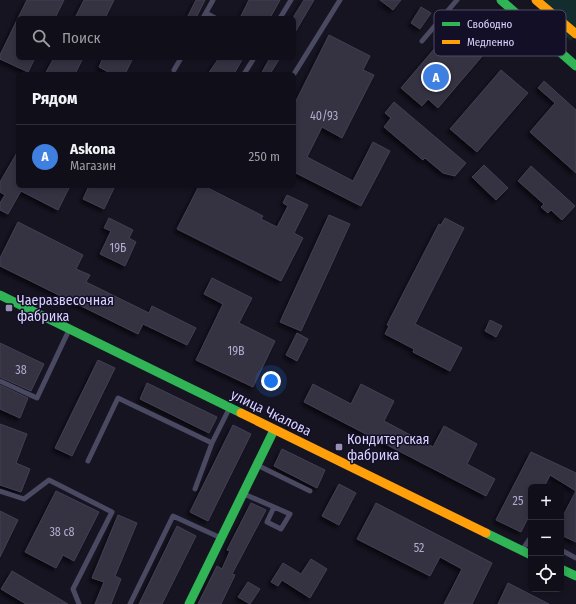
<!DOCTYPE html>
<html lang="ru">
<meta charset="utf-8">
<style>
:root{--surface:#100f19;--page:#1e1d26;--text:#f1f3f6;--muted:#9c9ca2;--line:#302f38;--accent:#d93025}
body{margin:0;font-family:"Fira Sans Condensed",sans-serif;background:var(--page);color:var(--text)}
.controls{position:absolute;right:12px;bottom:12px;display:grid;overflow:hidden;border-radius:6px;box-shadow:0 2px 6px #0003}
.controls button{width:36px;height:36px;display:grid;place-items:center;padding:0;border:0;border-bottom:1px solid var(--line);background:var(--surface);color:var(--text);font:20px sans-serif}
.you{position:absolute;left:271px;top:381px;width:14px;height:14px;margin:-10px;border:3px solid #fff;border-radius:50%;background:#1a73e8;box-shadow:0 0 0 6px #1a73e833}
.badge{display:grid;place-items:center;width:26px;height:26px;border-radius:50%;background:var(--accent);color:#fff;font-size:13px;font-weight:700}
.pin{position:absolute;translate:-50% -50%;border:2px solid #fff;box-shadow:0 1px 4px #0006}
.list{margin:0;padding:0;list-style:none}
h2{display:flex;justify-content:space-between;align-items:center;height:52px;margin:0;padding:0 16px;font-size:17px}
h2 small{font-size:13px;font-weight:400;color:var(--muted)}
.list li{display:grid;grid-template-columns:26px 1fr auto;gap:12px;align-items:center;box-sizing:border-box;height:64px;padding:0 16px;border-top:1px solid var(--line)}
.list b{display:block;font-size:15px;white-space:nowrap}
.list p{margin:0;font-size:13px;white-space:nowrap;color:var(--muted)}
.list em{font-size:13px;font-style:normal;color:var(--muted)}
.icon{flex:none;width:22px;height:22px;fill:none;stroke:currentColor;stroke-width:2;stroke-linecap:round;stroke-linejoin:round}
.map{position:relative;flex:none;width:576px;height:604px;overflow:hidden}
.search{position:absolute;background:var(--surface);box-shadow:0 2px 6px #0003;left:16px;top:16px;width:280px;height:44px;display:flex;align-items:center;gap:10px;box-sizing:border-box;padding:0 14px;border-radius:6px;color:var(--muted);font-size:15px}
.panel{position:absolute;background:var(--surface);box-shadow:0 2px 6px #0003;left:16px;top:72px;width:280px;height:116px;border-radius:6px}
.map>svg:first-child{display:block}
.green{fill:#132c2d}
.building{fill:#343243;stroke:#433f54;filter:url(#shadow)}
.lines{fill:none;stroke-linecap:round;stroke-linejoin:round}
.lane{stroke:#4a4962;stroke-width:5}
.fast{stroke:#30b455;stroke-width:9}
.slow{stroke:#ff9f0a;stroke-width:9}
.poi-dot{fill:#9591b1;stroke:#130f26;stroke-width:1.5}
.labels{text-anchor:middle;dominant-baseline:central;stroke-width:3;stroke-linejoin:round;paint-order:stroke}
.number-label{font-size:12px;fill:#b0acd0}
.poi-label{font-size:14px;fill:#d9d4ff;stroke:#130f26;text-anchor:start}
.street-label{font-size:14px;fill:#d9d4ff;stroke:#130f26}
.key{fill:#130f26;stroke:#4e4a67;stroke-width:1}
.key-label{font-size:11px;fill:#d9d4ff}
</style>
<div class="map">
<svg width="576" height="604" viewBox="0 0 576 604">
<defs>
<filter id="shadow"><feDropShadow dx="-3" dy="3" stdDeviation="2" flood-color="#0009"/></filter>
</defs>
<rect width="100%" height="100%" fill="#161421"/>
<path class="green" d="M537,0H576V34L571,41L547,20Z"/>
<path class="building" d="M27,0H64L55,18H18Z
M84,0H114L105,18H75Z
M196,0H205L196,18H187Z
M249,0H280L270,18H240Z
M304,0H314L294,34V16Z
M380,0H401L393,10Z
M421,7L431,13L420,29L411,23Z
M18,18V58H35L28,72L0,59V55Z
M458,21L489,48L438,108L428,99L422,106L401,88Z
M329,35L370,56L363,70L374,75L342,138L322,127L307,157L353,181L373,142L390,151L361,206L294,172V105Z
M54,58H83L75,74H45Z
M103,58H133L125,74H112L99,67Z
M219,58H243L234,74H208Z
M270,58H280L270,74H261Z
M501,70L528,93L477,152L450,129Z
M544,81L576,110V173L530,132L555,103L538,88Z
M394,102L466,163L455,176L443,173L425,158L423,160L384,127L391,118L385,113Z
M18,151V186H70L58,210L21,191L8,214L0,210V203L5,195L0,192V182Z
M484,165L508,188L496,200L472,177Z
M531,166L575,206L562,220L551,210L548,213L541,207L544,204L518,181Z
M89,186H115L104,209L83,199Z
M199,186H204L263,216L261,219L277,227L288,206L283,203L287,195L308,205L294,233L303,238L281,281L177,229Z
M329,215L350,224L301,331L280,322Z
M109,218L133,230L129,238L136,242L125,266L100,254L111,231L104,228Z
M445,218L464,228L415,324L462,348L450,371L413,352L414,349L385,334L389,326L387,325L408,284L439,224L441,225Z
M18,222L83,255L76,269L90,275L86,282L149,313L152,306L196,328L187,345L143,324L138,334L0,266V258Z
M212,278L252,298L239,323L275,341L253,387L196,360L223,304L204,294Z
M490,320L502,326L496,337L485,331Z
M297,333L308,339L297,361L286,355Z
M0,343L44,364L31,391L0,377Z
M98,360L115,368L72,456L55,448Z
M147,383L217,417L209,433L140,399Z
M313,384L351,404L361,384L394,401L384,421L433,447L444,426L477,444L467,464L495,479L486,496L304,402Z
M0,385L28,398L20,418L0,409Z
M0,424L27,434L16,463L30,469L21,492L0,485Z
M233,425L251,434L208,521L190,512Z
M282,449L325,470L317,488L274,466Z
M531,452L576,473V491L550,475L544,487H531V512L521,532L496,520Z
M339,484L356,493L339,525L322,516Z
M56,491L99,512L74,561L63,555L56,568L25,552Z
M576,491V542L561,535V512L564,514Z
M251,503L266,510L232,574L235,575L221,604H198L217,566L222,569L230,551L227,550Z
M376,503L492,563L472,604H444L462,569L440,557L430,576L357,539Z
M0,511L18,520L0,557Z
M118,515L137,523L115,576L121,579L111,604H95L104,582L92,578Z
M177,526L196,536L162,604H139Z
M311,559L327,569L310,598L282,580L278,586L271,582L283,563L301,574Z
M12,571L68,604H26L1,589Z
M248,582L260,589L250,604L238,597Z
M508,583L549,604H498Z"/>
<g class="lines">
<path class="lane" d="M206,13L215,18
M203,18L213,0
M280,18L291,0
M422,41L457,0
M174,70L181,58
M244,74L254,58
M294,74L340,0
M0,381L37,398L69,330
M88,461L118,398L212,443
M257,465L310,491
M195,489L212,443L229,409
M0,491L24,499L49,480L112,512L73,589L79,604
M244,494L274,507L267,522L281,529L290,514L274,507
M523,549L531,537
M561,550L576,558
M130,604L173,516L221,538"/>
<path class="fast" d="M501,0L576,66
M0,295L241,413
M486,533L531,555
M561,569L576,576
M189,604L274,430"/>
<path class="slow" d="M536,0L576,34
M241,413L486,533"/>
</g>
<g class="poi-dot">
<rect x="5" y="304" width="8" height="8" rx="2"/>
<rect x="335" y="443" width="8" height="8" rx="2"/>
</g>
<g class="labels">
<g class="number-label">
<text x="324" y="116">40/93</text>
<text x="118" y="248">19Б</text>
<text x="236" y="351">19В</text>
<text x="21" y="370">38</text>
<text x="518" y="501">25</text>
<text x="62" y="532">38 с8</text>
<text x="419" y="548">52</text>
</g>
<g class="poi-label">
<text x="17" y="300">Чаеразвесочная<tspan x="17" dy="16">фабрика</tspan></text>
<text x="347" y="439">Кондитерская<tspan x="347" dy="16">фабрика</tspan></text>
</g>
<g class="street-label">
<text transform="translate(271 413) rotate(26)">улица Чкалова</text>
</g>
</g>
<rect x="434" y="10" width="132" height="46" rx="6" class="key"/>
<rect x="442" y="22" width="18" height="4" fill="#30b455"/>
<rect x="442" y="40" width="18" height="4" fill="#ff9f0a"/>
<g class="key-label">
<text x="467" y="28">Свободно</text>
<text x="467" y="46">Медленно</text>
</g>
</svg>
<div class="controls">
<button>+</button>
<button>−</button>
<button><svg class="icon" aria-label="locate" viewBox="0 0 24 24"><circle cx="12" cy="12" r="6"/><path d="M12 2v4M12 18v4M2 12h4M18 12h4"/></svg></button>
</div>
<div class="you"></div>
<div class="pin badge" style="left:436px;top:77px;background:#3f7fe0">A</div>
<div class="search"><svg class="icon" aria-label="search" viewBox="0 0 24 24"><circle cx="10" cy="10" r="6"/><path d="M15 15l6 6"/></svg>Поиск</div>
<section class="panel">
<h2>Рядом<small></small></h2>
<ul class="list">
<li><span class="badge" style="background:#3f7fe0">A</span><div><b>Askona</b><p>Магазин</p></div><em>250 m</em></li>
</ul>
</section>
</div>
